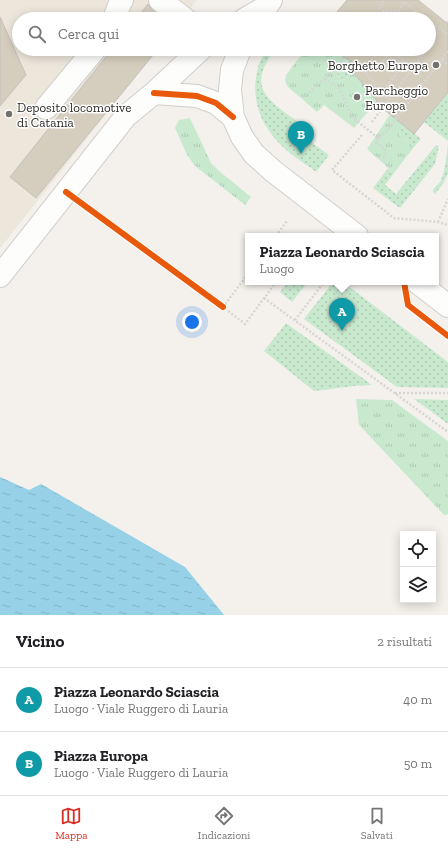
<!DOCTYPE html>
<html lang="it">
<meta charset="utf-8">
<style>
:root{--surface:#fff;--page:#f6f6f6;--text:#202124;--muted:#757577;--line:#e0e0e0;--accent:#d93025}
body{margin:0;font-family:"Zilla Slab",serif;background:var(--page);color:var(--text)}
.controls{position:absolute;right:12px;bottom:12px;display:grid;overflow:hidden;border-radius:0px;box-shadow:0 2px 10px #0003}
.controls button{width:36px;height:36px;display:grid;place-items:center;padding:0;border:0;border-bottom:1px solid var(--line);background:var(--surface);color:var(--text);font:20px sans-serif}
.you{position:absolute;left:192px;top:322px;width:14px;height:14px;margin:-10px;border:3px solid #fff;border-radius:50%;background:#1a73e8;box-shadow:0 0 0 6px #1a73e833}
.badge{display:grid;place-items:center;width:26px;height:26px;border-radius:50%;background:var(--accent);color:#fff;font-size:13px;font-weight:700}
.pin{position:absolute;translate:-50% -33px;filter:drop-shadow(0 1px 2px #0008)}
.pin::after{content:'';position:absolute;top:21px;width:14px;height:12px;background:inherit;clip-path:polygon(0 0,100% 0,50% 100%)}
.popup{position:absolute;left:245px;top:233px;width:194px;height:52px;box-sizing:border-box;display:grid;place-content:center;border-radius:0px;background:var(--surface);filter:drop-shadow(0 1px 3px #0005);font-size:13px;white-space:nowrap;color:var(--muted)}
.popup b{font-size:15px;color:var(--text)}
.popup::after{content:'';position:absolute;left:50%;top:100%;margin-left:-8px;border:8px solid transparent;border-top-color:var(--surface)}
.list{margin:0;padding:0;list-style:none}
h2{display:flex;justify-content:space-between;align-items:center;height:52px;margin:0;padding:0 16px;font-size:17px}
h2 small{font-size:13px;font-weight:400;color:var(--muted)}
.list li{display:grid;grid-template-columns:26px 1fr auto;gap:12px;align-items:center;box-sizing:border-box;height:64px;padding:0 16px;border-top:1px solid var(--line)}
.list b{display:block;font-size:15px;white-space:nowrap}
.list p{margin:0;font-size:13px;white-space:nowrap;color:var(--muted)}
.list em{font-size:13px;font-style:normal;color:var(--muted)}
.icon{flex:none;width:22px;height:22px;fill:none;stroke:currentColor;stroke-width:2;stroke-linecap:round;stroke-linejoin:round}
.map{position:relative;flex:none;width:448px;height:615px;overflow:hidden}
.search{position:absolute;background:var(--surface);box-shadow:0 2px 10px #0003;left:12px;right:12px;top:12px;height:44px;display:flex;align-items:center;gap:10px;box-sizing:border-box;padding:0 14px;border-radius:22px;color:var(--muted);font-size:15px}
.sheet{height:180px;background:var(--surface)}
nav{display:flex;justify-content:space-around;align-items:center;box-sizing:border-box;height:56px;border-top:1px solid var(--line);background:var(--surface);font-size:11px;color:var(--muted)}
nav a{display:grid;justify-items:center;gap:2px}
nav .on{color:var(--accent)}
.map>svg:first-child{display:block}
.built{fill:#ece6db}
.grass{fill:url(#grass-tufts)}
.garden{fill:url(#garden-dots)}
.water{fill:url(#water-ripples)}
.building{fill:#d5cebe;stroke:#c3c1bd}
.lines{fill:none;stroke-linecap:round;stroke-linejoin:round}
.minor-casing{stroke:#d1cfcb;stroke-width:24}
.major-casing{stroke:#d1cfcb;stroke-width:24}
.path{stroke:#d6d5d3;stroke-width:2.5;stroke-dasharray:2 2;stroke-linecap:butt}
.minor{stroke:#fdfdfc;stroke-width:22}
.major{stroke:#fdfdfc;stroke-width:22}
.cycleway-casing{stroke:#fff;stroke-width:8}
.cycleway{stroke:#e8590c;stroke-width:6}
.poi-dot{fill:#73716d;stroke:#fff;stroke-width:1.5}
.labels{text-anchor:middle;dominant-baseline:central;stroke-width:3;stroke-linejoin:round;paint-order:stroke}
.poi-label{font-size:13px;fill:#2d2c28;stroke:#fff;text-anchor:start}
</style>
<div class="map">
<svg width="448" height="615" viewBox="0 0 448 615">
<defs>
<pattern id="grass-tufts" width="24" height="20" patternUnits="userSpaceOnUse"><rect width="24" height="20" fill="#c9e9cf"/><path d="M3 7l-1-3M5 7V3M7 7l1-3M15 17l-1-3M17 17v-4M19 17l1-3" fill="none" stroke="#adc8b2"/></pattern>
<pattern id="garden-dots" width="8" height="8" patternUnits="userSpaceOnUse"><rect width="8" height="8" fill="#c9e9cf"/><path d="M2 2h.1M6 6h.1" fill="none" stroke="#adc8b2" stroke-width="1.8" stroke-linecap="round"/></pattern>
<pattern id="water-ripples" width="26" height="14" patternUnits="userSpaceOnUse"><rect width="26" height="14" fill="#97d1e7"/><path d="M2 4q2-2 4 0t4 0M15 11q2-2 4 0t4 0" fill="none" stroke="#82b4c6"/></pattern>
</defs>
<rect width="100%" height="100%" fill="#f4f1ec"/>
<path class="built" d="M0,0H197L181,19H19V49H158L0,248Z"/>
<path class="grass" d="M312,49H340L338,52L349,60L337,75L345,80L353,72L377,101L354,128L324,105L317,112L287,86L285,80L286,75L304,51L308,54Z
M399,101L415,112L398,134L414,147L394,173L367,149Z
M190,118L211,163L218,170L251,197L245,205L195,166L187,155L175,128L179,120Z
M356,399L392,400L448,441V514L444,515L359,425Z"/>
<path class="garden" d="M266,49H276C242,90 273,103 305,127L300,134L329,155L316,172C304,163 289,154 279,143C260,124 251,98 257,72C258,64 263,56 266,49Z
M359,49H371L353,72L345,80L337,75Z
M448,92V173L443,184L435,194L433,192C433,187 437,186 440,182C446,171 447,153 448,141L424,122Z
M415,112L409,129L421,139L414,147L398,134Z
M436,145L439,146L435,164L400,208L373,188L388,168L394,173L385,185L396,194Z
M288,282H308L292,302L280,292Z
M333,282H343L448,362V388L397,387L304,319Z
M286,323L372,385L354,386L314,391L264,351Z
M414,399L448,400V424Z"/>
<path class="water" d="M0,477L29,490L41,484L185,567L224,615H0Z"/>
<path class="building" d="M347,0H418L448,24V92L414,134L376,103L377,101L353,72L358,66L332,49H429V19H331Z
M148,4L152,10L164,19H136Z
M0,17L26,75L0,106Z
M112,49H158L36,198L10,177Z"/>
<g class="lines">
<defs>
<path id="minor" d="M160,0L185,19
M114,19L120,3L122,0
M245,19L266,7
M154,93L197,96L216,103L233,117
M46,108L95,49
M0,276L126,116L154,93L201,49"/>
<path id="major" d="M258,19L271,0
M240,49L232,70L230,90L233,117L242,137L254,154L273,171L357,236
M417,282L448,306"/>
</defs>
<use href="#minor" class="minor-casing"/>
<use href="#major" class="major-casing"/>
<path class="path" d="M384,11L379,8L385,0
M378,19L384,11H398L404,2L426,19
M429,21L448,35
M447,23L448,21
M352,49L325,79L339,88L352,117L378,138L386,132L448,51
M380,49L364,71L388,100
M412,49L422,56
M442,60L448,65
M309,93L318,83L325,79
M382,93L398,71L383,60L386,55L402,67L405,62L390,51L391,49
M372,122L427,49
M362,135L332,170L394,218L438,222L448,225
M378,138L376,143L385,149V155L383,158
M438,222L448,199
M276,236L287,221
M248,274L223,307L245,324L276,282
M264,298L448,432
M295,320L324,282
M395,393H448"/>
<use href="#minor" class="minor"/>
<use href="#major" class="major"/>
<defs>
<path id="cycleway" d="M154,93L197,96L216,103L233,117
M66,192L223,307
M404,282L408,305L448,336"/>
</defs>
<use href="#cycleway" class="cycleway-casing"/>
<use href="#cycleway" class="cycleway"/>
</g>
<g class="poi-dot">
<circle cx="436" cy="65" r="4"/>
<circle cx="357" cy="97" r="4"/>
<circle cx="9" cy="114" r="4"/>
</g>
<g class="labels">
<g class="poi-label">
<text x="428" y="65" text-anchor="end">Borghetto Europa</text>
<text x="365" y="90">Parcheggio<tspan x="365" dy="15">Europa</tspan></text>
<text x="17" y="107">Deposito locomotive<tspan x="17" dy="15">di Catania</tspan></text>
</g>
</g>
</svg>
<div class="controls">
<button><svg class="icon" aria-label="locate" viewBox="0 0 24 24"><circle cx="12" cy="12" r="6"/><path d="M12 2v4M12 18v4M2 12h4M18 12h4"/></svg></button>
<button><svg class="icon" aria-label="layers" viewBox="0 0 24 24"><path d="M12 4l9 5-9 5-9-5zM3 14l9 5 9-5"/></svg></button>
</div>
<div class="you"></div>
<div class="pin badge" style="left:342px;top:331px;background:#0f9aa8">A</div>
<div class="popup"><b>Piazza Leonardo Sciascia</b>Luogo</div>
<div class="pin badge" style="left:301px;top:154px;background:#0f9aa8">B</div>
<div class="search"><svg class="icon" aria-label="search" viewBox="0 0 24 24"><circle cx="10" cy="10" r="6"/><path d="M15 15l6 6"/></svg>Cerca qui</div>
</div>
<section class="sheet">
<h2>Vicino<small>2 risultati</small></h2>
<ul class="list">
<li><span class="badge" style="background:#0f9aa8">A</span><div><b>Piazza Leonardo Sciascia</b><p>Luogo · Viale Ruggero di Lauria</p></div><em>40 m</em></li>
<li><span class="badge" style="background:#0f9aa8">B</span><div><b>Piazza Europa</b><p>Luogo · Viale Ruggero di Lauria</p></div><em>50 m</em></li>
</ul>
</section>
<nav>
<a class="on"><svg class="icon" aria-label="map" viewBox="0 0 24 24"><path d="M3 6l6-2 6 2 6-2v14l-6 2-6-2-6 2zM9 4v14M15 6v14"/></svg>Mappa</a>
<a><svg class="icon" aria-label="directions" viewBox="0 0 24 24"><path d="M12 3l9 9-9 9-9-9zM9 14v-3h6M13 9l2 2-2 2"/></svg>Indicazioni</a>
<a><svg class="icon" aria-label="saved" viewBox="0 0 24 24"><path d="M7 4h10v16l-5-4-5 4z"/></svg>Salvati</a>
</nav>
